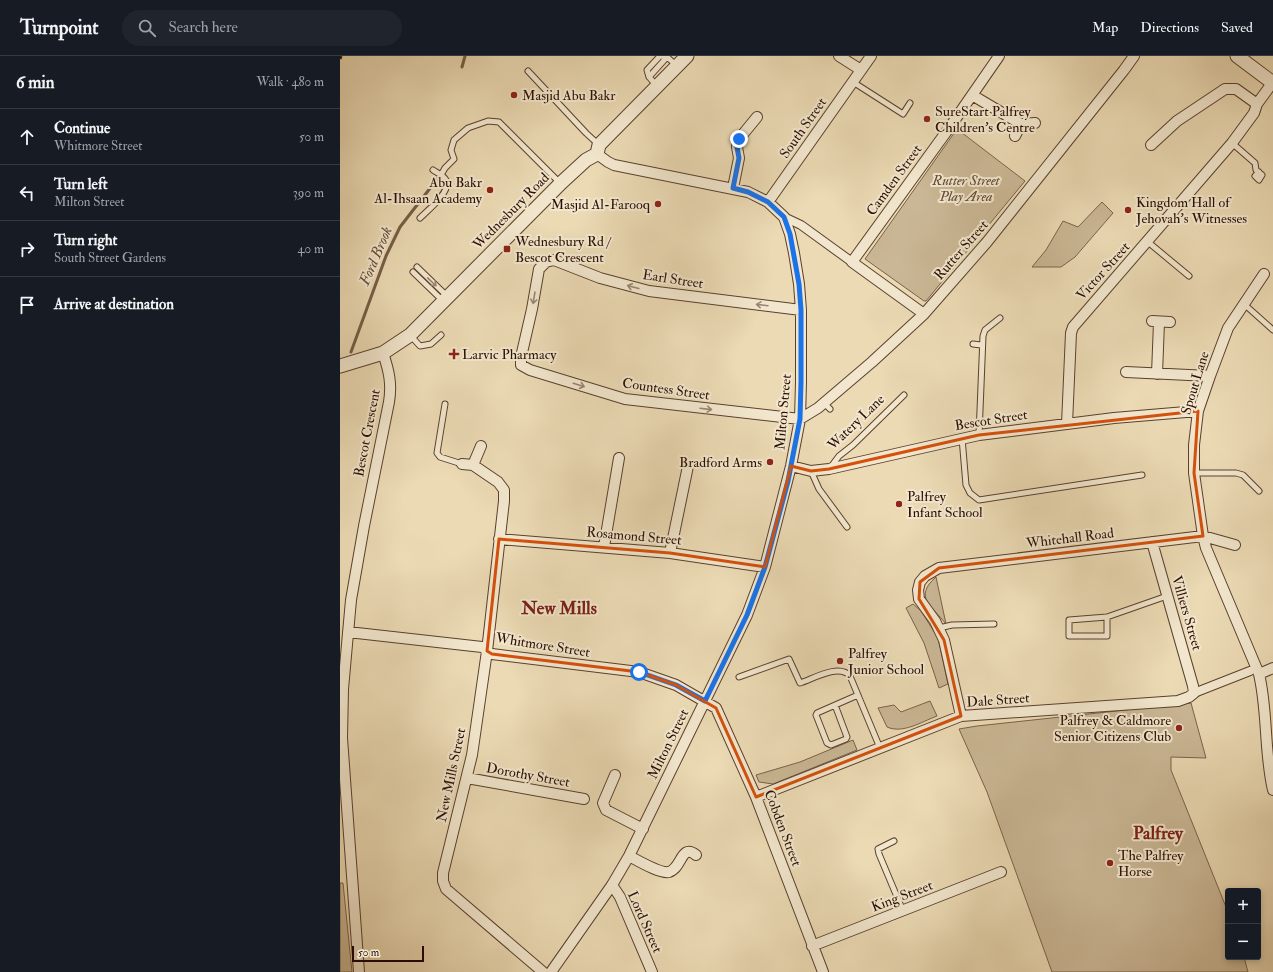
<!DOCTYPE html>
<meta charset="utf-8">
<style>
:root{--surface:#171b24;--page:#20242c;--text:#f1f3f6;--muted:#9ea1a6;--line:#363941}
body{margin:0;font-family:"IM FELL Double Pica",serif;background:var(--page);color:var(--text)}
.controls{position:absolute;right:12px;bottom:12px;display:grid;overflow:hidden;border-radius:4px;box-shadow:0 2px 6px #0003}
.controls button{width:36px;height:36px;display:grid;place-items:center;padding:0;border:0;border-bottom:1px solid var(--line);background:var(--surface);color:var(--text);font:20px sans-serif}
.scale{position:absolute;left:12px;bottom:10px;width:72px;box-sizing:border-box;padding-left:4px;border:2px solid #2a0d00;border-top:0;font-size:11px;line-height:14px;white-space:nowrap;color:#2a0d00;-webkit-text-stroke:3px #f2e7ce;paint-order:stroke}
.stop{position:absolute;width:12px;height:12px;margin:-9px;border:3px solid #1a73e8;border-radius:50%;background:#fff}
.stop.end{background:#1a73e8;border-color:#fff;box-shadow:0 1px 4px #0008}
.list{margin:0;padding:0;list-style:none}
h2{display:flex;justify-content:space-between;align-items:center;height:52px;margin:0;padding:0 16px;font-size:17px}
h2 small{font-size:13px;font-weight:400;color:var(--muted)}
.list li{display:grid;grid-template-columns:26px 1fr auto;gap:12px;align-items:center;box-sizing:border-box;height:56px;padding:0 16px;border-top:1px solid var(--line)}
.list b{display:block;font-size:15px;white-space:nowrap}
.list p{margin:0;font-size:13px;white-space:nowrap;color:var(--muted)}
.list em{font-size:13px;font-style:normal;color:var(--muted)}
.icon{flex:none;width:22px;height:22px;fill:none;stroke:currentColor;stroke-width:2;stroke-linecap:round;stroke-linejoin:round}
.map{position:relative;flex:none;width:933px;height:916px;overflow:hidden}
header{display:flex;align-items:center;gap:24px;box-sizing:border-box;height:56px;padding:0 20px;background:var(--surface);border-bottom:1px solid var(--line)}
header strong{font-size:19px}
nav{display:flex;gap:22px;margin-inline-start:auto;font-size:14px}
.search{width:280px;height:36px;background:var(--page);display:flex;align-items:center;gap:10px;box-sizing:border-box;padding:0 14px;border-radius:22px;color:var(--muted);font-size:15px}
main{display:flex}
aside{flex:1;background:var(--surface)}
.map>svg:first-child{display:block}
.green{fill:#cab795;stroke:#7a624a}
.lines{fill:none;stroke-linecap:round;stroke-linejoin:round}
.stream{stroke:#765e47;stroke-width:3}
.service-casing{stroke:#5a402d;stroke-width:7}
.pedestrian-casing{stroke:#5a402d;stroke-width:10}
.minor-casing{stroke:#5a402d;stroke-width:12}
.tertiary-casing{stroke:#5a402d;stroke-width:15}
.service{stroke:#f2e7ce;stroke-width:5}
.pedestrian{stroke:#f2e7ce;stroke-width:8}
.minor{stroke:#f2e7ce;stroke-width:10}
.tertiary{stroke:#f2e7ce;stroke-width:13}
.rail{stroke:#2a0d00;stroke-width:3;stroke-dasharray:7 7;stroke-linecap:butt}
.oneway{stroke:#988571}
.route{stroke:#1a73e8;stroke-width:5}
.marked{fill:none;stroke:#d5510b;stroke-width:3;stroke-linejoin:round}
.poi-dot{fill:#8f2418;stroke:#f2e7ce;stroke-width:1.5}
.labels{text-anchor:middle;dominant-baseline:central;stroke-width:4;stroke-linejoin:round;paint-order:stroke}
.poi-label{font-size:14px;fill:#2a0d00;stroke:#f2e7ce;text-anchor:start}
.street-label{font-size:14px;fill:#2a0d00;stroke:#f2e7ce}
.park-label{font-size:14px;font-style:italic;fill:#624834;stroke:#f2e7ce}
.water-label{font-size:15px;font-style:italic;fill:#634a36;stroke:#f2e7ce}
.district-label{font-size:18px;font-weight:bold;fill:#7a1f14;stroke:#f2e7ce}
</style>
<header>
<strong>Turnpoint</strong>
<div class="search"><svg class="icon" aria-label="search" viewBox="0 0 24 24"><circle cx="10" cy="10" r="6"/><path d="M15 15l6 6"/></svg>Search here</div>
<nav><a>Map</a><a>Directions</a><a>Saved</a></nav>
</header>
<main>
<aside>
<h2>6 min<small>Walk · 480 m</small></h2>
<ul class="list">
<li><svg class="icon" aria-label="ahead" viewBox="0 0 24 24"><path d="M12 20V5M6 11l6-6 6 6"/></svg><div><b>Continue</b><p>Whitmore Street</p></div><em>50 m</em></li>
<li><svg class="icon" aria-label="left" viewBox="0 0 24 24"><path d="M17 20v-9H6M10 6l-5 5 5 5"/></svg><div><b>Turn left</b><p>Milton Street</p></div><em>390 m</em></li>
<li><svg class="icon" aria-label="right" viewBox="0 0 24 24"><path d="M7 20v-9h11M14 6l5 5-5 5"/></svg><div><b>Turn right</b><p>South Street Gardens</p></div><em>40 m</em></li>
<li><svg class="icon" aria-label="arrive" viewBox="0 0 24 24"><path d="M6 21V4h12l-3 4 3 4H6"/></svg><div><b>Arrive at destination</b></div></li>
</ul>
</aside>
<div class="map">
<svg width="933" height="916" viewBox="0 0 933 916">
<rect width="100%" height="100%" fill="#ebdab4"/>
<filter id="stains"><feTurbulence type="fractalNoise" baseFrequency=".005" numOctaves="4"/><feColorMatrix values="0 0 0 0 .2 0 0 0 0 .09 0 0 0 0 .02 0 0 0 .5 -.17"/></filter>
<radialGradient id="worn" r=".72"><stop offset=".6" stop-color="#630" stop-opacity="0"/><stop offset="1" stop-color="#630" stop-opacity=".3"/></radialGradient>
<path class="green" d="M617,73L685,125L586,245H584L525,203Z
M762,146L773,157L735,201L721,211H692L706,194L723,165L738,171Z
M596,521L606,568C592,550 573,541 596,521Z
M573,548L581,555L598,582L608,628L599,632L584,587L566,552Z
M590,645L597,660C581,666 563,678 547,671L538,652L554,649L561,656Z
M851,647L866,702L831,701V714L888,856V901H904L908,916H712L647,736L619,673L637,670Z
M513,684L517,694L433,728L419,726L416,719L460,706Z
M0,827H3L12,916H0Z"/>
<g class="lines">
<path class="stream" d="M122,11L125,0
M11,296L46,200L60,171L98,122"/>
<defs>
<path id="service" d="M188,15L246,77L259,89
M309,21L307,14L320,0L327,1
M513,26L563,58L570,47
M317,30L309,21L327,1L337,10
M892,87L915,107L916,114L922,119L919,124L915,120L919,116
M101,119L105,112L114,103L111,94L114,84L128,72L148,65L159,66L220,127
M80,162C88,154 112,135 106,124C103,119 97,117 93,114
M808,186L849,220
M77,211L108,241
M73,216L103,245
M904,248L933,274
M70,279L80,290L91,288L101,279
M633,288L641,289
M484,347L490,353
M105,348L97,397L100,401L122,408
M639,379L643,280L645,274L660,262
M622,382L626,429L630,437L639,444L802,419
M490,412L499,400L513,389L564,339
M471,415L479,433L507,471
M854,417H896L903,419L919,435
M767,561V580H729V564L767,561L827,540
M599,572L612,569L654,568
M399,621L449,603L460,627C473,623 499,607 510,620L540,692
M495,649L507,681L506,683L491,689L487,687L476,659L477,657L518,639
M554,785L538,793L539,798L563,855"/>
<path id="pedestrian" d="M444,161L461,169L512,206
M854,637L910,615"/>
<path id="minor" d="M499,0L521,14
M632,39L681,68
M675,80L681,68L695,67
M811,89L837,65L885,33H896L917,48
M393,132L399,102L397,91L399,83L417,61
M428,146L531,0
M924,218L888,272L870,320L858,355L854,389V417L863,480L866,492L919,618C928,656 924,696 933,734
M461,254L309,235L260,222L214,204L206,206L199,213L192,253L181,301V309L190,314L285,343L460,363L478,352L532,306L584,258L647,186L784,14L794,0
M584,258L512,206L612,68L659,0
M812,265L830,266
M786,316L870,320
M817,318L819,266
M727,368L731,277L733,271L892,87L914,57L917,48L933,26
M122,408L133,409L158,426L164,434V445L147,595L132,699L103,817V825L106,833L203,916
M133,409L141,390
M451,410L471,415L489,413L639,379L774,362L858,355
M159,483L330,497L425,511
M264,491L279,402
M330,497L348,410
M8,576L142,591L152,598L299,616L336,629L376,652L416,741L483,916
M919,618L933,612
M621,660L604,584L595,565L579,543L578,534L580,526L585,520L599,512L863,480L895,489
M275,719L263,747L266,754L303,773
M127,722L244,743
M416,741L621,660L838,645L849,641L854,637L853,630L812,486
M289,800C297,804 320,818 329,816C342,812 341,787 356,799
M272,829L280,841L312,916
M472,890L661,816
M19,916L2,682L3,633L11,544L24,470L49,346C52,328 49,315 43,297
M211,916L272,829L289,800L407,559L425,511L451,410L460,363L461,326V254L459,228L454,197L450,178L444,161L428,146L408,136L274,109L268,106L257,98"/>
<path id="tertiary" d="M897,0L933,27
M0,310L43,297L70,279L221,127L246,104L257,98L259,89L347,0"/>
</defs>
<use href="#service" class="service-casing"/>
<use href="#pedestrian" class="pedestrian-casing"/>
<use href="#minor" class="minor-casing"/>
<use href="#tertiary" class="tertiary-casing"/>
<use href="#service" class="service"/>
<use href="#pedestrian" class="pedestrian"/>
<use href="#minor" class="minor"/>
<use href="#tertiary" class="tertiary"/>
<path class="rail" d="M0,3L1,0"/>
</g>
<defs><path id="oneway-shaft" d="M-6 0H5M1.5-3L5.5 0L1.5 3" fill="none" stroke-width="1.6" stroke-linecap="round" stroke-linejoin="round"/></defs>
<g class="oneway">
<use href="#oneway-shaft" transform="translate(92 226) rotate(44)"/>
<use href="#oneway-shaft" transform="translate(293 231) rotate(-165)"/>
<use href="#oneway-shaft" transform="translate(194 242) rotate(99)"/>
<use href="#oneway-shaft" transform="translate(422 249) rotate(-173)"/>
<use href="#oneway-shaft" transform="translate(239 329) rotate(17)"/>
<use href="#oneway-shaft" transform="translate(366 353) rotate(7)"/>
</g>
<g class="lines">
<path class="route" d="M299,616L336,629L365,645L407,559L425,511L448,425L460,363L461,326V254L459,228L450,178L444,161L428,146L408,136L393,132L399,102L397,91L399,83"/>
</g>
<path class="marked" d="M858,355L854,417L863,480L599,512L580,526L579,543L604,584L621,660L416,741L376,652L336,629L299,616L152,598L147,595L159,483L330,497L425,511L451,410L471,415L489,413L639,379Z"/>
<g class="poi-dot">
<circle cx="174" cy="39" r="4"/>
<circle cx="587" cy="63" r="4"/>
<circle cx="150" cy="134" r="4"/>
<circle cx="318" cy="148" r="4"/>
<circle cx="788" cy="154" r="4"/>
<rect x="163" y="189" width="8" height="8" rx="2"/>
<path d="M112 292h4v4h4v4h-4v4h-4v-4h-4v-4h4z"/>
<circle cx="430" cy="406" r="4"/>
<circle cx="559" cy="448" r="4"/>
<circle cx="500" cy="605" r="4"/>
<circle cx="839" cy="672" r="4"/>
<circle cx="770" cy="807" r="4"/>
</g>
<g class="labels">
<g class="poi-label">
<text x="182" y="39">Masjid Abu Bakr</text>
<text x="595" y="55">SureStart Palfrey<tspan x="595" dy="16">Children's Centre</tspan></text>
<text x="142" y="126" text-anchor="end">Abu Bakr<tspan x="142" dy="16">Al-Ihsaan Academy</tspan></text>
<text x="796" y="146">Kingdom Hall of<tspan x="796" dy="16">Jehovah's Witnesses</tspan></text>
<text x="310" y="148" text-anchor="end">Masjid Al-Farooq</text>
<text x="175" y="185">Wednesbury Rd /<tspan x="175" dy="16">Bescot Crescent</tspan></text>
<text x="122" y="298">Larvic Pharmacy</text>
<text x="422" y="406" text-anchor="end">Bradford Arms</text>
<text x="567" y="440">Palfrey<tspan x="567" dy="16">Infant School</tspan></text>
<text x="508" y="597">Palfrey<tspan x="508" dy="16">Junior School</tspan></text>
<text x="831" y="664" text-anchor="end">Palfrey &amp; Caldmore<tspan x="831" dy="16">Senior Citizens Club</tspan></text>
<text x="778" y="799">The Palfrey<tspan x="778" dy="16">Horse</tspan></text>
</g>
<g class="street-label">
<text transform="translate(463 72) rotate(-55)">South Street</text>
<text transform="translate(554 124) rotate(-54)">Camden Street</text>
<text transform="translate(171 155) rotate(-45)">Wednesbury Road</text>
<text transform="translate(621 194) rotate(-49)">Rutter Street</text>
<text transform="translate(763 215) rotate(-48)">Victor Street</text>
<text transform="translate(333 223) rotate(9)">Earl Street</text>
<text transform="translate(855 327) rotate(-73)">Spout Lane</text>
<text transform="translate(326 333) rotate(8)">Countess Street</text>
<text transform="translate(443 356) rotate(-85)">Milton Street</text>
<text transform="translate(651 364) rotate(-9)">Bescot Street</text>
<text transform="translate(516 366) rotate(-44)">Watery Lane</text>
<text transform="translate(27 377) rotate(-79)">Bescot Crescent</text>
<text transform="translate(294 480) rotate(5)">Rosamond Street</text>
<text transform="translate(730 482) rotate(-7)">Whitehall Road</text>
<text transform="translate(847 557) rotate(74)">Villiers Street</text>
<text transform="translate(203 589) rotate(9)">Whitmore Street</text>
<text transform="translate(658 644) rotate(-4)">Dale Street</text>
<text transform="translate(328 688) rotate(-64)">Milton Street</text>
<text transform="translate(111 719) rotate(-78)">New Mills Street</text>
<text transform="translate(188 719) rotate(10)">Dorothy Street</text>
<text transform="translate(443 772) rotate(69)">Cobden Street</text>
<text transform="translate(562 840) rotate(-21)">King Street</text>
<text transform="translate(305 866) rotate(66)">Lord Street</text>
</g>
<g class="park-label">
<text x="626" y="124">Rutter Street<tspan x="626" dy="16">Play Area</tspan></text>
</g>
<g class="water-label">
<text transform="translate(36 200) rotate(-67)">Ford Brook</text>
</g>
<g class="district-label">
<text x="219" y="552">New Mills</text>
<text x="818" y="777">Palfrey</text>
</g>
</g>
<rect width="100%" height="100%" filter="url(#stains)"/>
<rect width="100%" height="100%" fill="url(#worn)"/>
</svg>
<div class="controls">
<button>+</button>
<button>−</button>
</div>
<div class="scale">50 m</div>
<div class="stop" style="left:299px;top:616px"></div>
<div class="stop end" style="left:399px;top:83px"></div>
</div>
</main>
